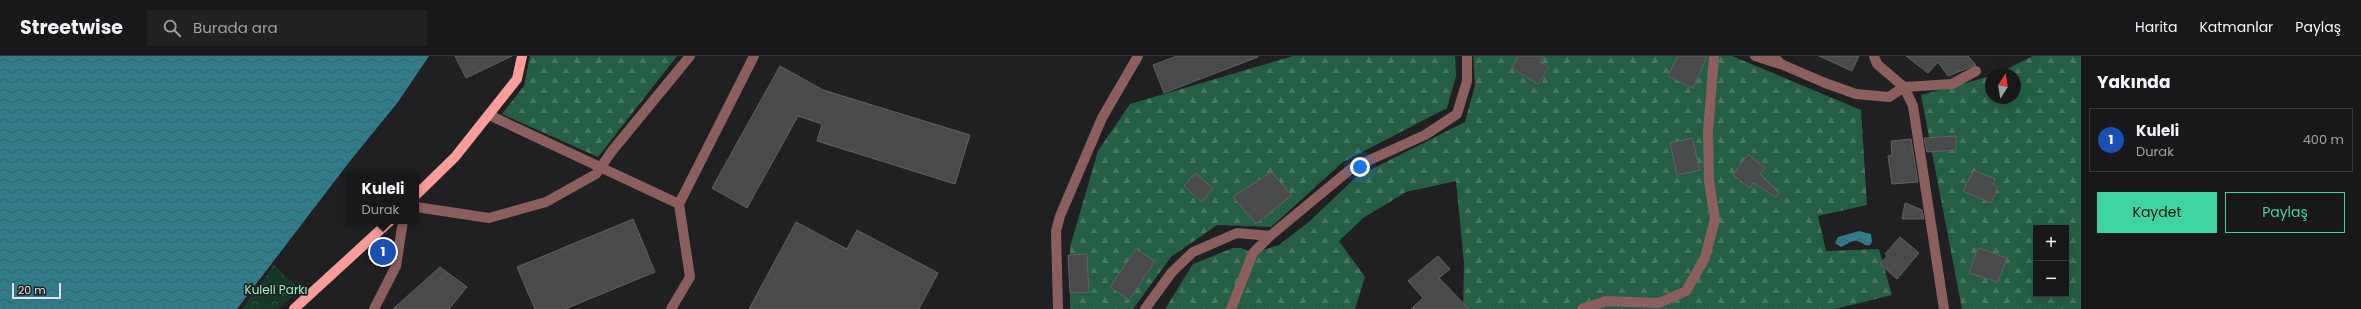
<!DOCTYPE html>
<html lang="tr">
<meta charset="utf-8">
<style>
:root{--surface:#18181a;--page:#212123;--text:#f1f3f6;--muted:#9fa0a2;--line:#363739;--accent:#3ed4a2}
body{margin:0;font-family:Poppins,sans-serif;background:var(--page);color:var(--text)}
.controls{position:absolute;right:12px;bottom:12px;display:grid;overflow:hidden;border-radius:0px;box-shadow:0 4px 16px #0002}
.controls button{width:36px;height:36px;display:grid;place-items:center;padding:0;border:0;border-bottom:1px solid var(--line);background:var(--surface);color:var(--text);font:20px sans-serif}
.compass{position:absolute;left:1985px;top:12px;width:36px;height:36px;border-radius:50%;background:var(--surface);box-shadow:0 4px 16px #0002;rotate:12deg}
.scale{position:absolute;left:12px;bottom:10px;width:49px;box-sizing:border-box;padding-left:4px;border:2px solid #e4e4e6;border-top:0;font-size:11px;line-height:14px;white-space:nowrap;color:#e4e4e6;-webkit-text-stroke:3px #202022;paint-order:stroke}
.you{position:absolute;left:1360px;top:111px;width:14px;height:14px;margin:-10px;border:3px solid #fff;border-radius:50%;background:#1a73e8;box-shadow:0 0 0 6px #1a73e833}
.badge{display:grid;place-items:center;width:26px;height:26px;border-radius:50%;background:var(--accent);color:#fff;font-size:13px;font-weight:700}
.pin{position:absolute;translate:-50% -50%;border:2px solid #fff;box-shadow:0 1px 4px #0006}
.popup{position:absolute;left:347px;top:116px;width:72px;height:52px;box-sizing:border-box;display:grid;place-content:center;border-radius:0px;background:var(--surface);filter:drop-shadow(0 1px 3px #0005);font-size:13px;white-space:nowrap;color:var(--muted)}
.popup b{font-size:15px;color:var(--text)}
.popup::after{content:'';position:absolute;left:50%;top:100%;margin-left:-8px;border:8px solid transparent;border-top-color:var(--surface)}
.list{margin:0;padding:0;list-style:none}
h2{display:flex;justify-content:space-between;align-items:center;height:52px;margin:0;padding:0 16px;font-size:17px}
h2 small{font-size:13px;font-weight:400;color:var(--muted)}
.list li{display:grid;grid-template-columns:26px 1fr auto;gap:12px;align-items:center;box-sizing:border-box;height:64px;margin:0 8px 8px;padding:0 8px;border:1px solid var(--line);border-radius:0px}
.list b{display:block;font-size:15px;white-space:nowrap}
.list p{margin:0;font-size:13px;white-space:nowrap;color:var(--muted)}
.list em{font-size:13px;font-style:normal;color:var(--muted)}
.actions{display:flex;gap:8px;padding:12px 16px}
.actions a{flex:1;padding:9px 0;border:1px solid var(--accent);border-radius:0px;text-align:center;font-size:14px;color:var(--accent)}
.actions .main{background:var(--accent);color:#111}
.icon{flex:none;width:22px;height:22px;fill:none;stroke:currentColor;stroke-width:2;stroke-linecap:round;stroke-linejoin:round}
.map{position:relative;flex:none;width:2081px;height:253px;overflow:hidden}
header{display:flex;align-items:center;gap:24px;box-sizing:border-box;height:56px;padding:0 20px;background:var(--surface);border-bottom:1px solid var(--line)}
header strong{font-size:19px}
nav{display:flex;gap:22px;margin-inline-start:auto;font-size:14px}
.search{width:280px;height:36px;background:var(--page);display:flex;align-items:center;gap:10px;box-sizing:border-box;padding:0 14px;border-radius:0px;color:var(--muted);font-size:15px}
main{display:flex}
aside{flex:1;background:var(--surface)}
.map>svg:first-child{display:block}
.forest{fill:url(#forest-firs);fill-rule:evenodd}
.park{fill:url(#park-crowns)}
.water{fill:url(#water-waves)}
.building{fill:#494a4c;stroke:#616164}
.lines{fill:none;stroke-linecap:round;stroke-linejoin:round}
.minor{stroke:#8d5e5e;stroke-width:10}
.major{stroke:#fc9c9b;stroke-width:10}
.labels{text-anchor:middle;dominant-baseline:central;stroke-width:3.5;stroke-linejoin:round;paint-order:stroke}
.park-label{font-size:12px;fill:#98f1c5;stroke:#202022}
</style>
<header>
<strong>Streetwise</strong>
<div class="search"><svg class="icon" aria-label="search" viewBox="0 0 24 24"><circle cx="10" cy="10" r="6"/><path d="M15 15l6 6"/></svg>Burada ara</div>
<nav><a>Harita</a><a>Katmanlar</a><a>Paylaş</a></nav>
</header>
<main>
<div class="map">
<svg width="2081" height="253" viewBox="0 0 2081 253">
<defs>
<pattern id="forest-firs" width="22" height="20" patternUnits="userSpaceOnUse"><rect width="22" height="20" fill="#245f45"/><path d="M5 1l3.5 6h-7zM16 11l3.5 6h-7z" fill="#447660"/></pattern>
<pattern id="park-crowns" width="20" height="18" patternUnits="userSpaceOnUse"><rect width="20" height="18" fill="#153929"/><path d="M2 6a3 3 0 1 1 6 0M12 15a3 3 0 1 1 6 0" fill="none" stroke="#375648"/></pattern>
<pattern id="water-waves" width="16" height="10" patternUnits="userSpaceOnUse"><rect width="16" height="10" fill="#327b8b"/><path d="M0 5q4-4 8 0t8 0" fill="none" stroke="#3a626c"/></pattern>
</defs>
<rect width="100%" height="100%" fill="#202022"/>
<path class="forest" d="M530,0H677L598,101L502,58L524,30Z
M1293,0H1455L1456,20L1447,52L1343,106L1271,171L1217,169L1171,201L1133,253H1070V191L1098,95L1130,48Z
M1473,0H1732L1861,54L1867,149L1818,160L1826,195L1879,193L1892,239L1835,253H1463L1464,207L1456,125L1406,136L1363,162L1339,185L1365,221L1355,253H1165L1193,208L1233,192H1241L1253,197L1279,189L1310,165L1356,121L1465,66L1475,29Z
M2033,0H2081V253H1962L1921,39L1991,20V42H2015V18H1997ZM2036,172H2066V238H2036Z"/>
<path class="park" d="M274,209L300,234L278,253H242Z"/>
<path class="water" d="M0,0H429L398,46L350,105L237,253H0Z
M1859,175L1871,178L1872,186L1870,189C1864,190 1865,188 1860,186C1853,182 1847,189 1841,191L1835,187L1838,181Z"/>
<path class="building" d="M455,0H512L466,22Z
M1177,0H1258V1L1164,37L1153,9Z
M1518,0H1544L1540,6L1549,11L1538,28L1512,12Z
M1678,0H1707L1693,32L1668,20Z
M1819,0H1859L1852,15Z
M1906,0H1968L1976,9L1948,20L1938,6L1928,17Z
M780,10L823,34L970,79L955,128L817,85L822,68L798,60L747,152L712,132Z
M1956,80V94L1927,96L1924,82Z
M1692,82L1700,114L1677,119L1670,87Z
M1911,83L1918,126L1892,128L1888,100L1892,99L1891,85Z
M1748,98L1765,112L1760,118L1779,137L1776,141L1753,127L1750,132L1733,119Z
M1974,114L1995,123L1993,128L1998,131L1991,147L1963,135Z
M1271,116L1292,139L1256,168L1233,141Z
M1195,117L1213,132L1202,146L1184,130Z
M1905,147L1922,154L1924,163H1902Z
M633,163L655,216L565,253H535L517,211Z
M796,166L847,193L857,174L938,217L919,253H749Z
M1900,181L1919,197L1897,223L1880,208L1887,200L1885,198Z
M1978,192L2007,202L1998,226L1969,217Z
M1136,193L1155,205L1129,244L1110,231Z
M1087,198L1089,236L1070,237L1068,199Z
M1438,200L1450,213L1439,222L1469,253H1411L1423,242L1408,225Z
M440,211L467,231L449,253H393Z"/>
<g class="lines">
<path class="minor" d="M1755,0L1780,8
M1773,0L1781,8L1825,27L1856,38L1889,41L1904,31L1952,28L1976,15
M1874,0L1877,8L1904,31L1913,50L1944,253
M489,59L679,148L690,221L671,253
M679,148L754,0
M416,151L489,162L546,146L596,118L612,95L690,0
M374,253L396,210L403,165
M1058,253L1056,175L1060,160L1102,62L1138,0
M1145,253L1172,216L1193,196L1237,177L1270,180
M1231,253L1253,197L1270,180L1352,112L1425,79L1457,58L1467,25V0
M1582,253L1606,245L1659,247L1686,235L1705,202L1715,163L1709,125L1708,76L1714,0"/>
<path class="major" d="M416,139L455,101L517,23L522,0
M294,253L390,165"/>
</g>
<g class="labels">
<g class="park-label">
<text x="276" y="233">Kuleli Parkı</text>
</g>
</g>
</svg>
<div class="controls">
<button>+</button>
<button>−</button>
</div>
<svg class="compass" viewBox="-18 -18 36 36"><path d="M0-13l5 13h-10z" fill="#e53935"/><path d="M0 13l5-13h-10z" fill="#9fa0a2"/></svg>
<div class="scale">20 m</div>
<div class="you"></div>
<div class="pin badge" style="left:383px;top:196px;background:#1a4fb4">1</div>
<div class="popup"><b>Kuleli</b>Durak</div>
</div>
<aside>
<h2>Yakında<small></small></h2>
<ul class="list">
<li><span class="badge" style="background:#1a4fb4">1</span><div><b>Kuleli</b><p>Durak</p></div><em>400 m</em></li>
</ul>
<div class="actions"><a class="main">Kaydet</a><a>Paylaş</a></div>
</aside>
</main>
